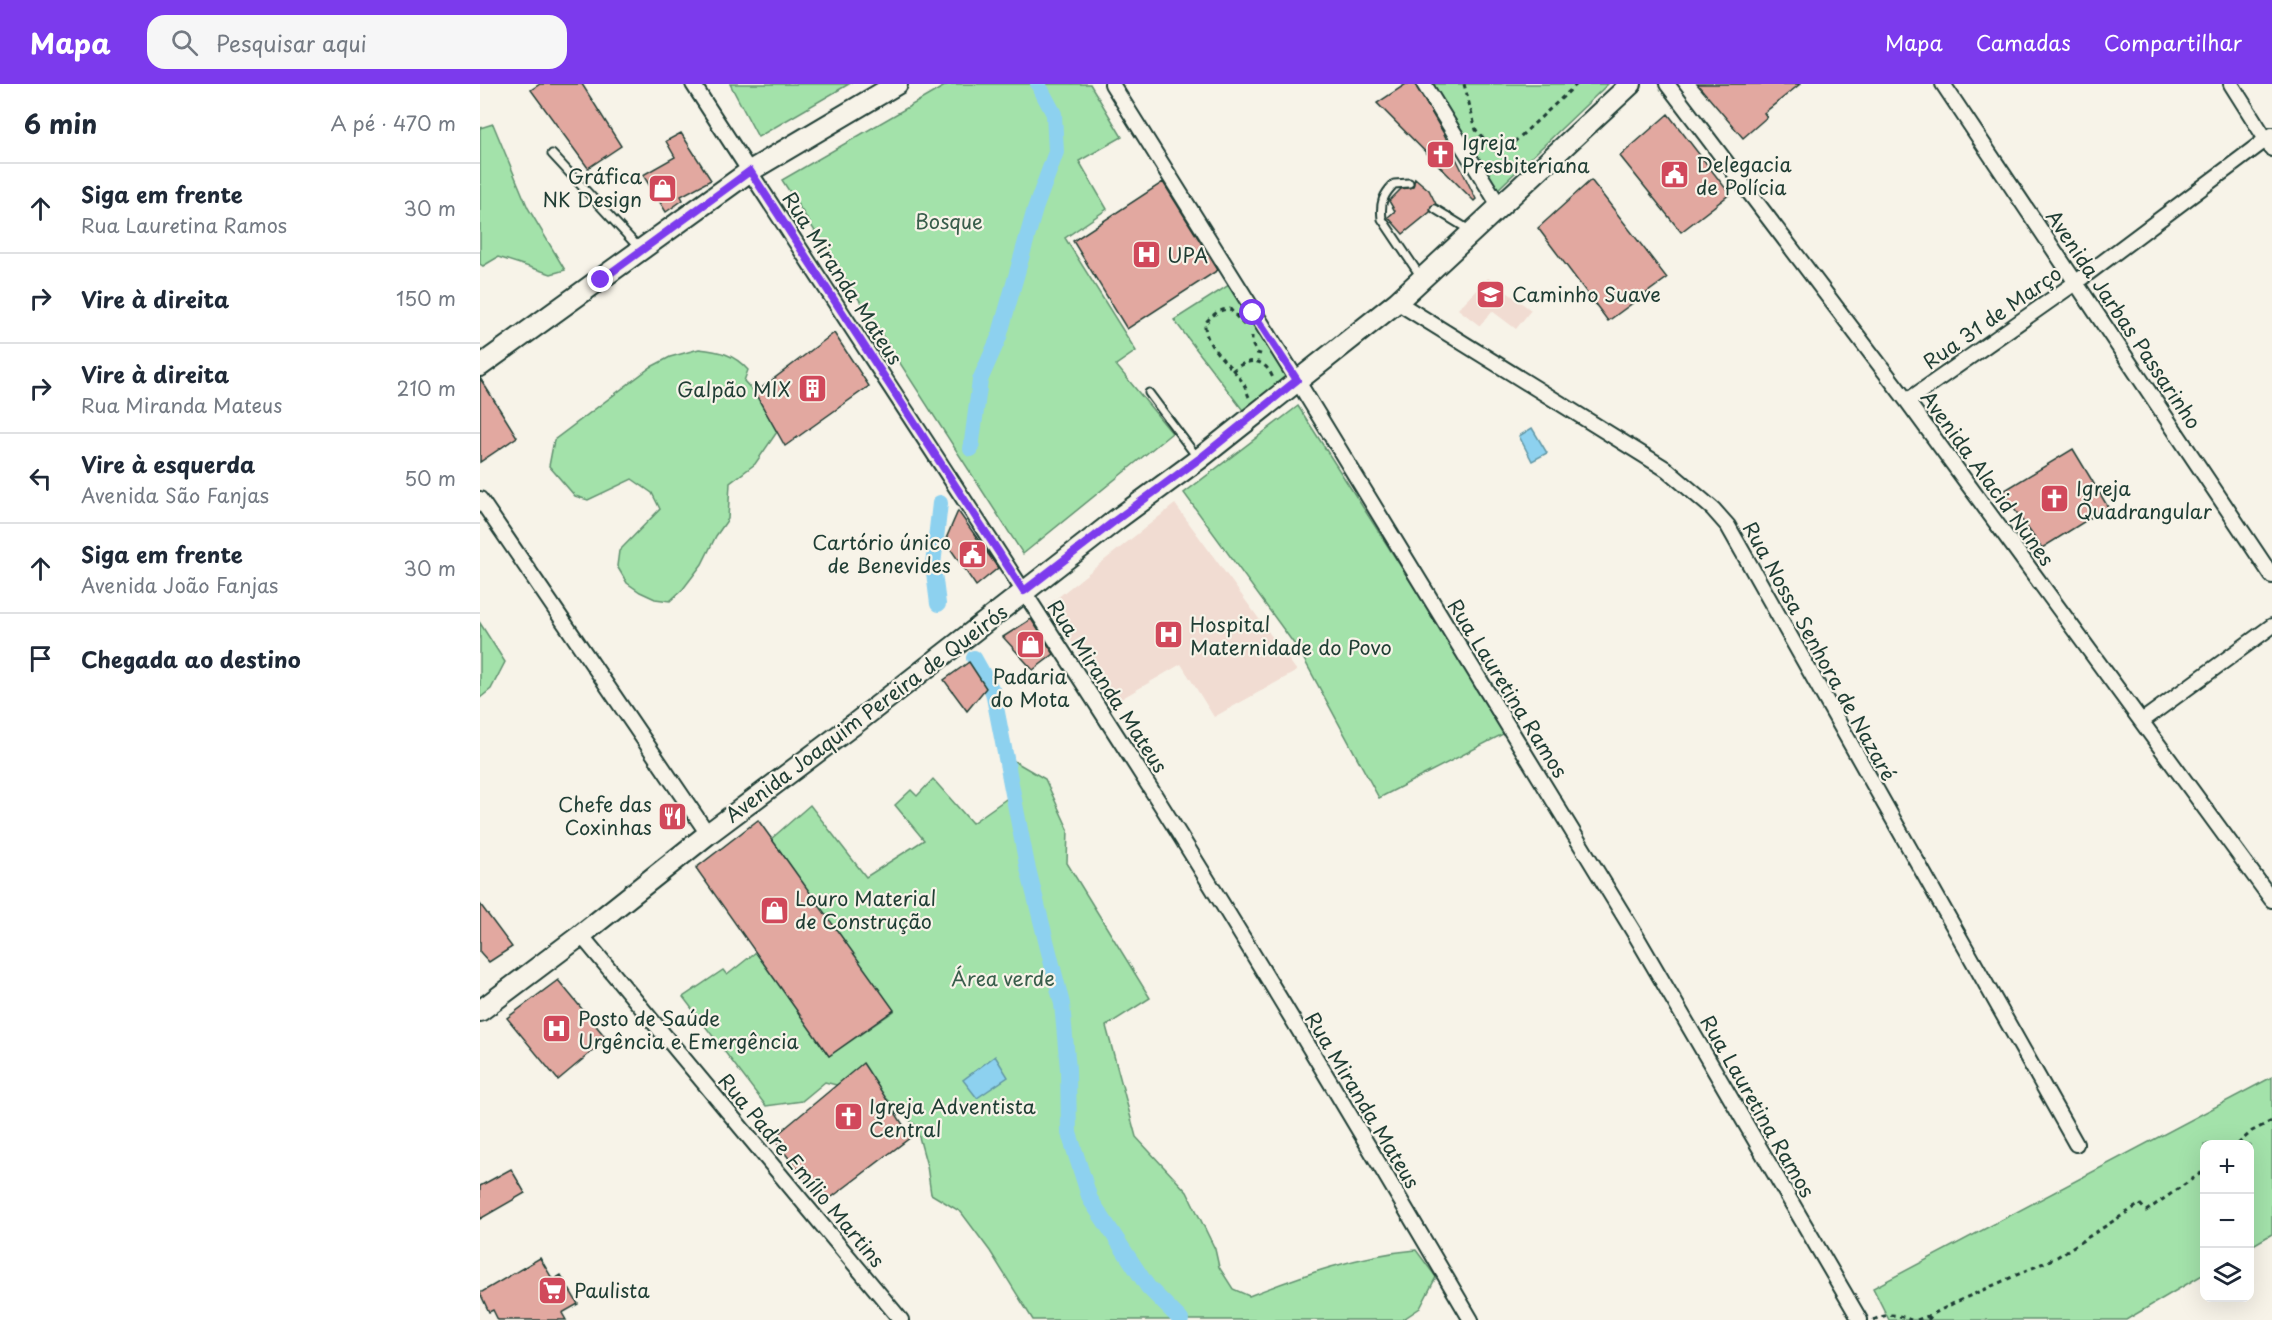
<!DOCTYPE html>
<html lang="pt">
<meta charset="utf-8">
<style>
:root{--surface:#fff;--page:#f6f6f7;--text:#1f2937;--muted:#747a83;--line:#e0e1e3;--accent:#7c3aed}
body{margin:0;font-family:"Playpen Sans",sans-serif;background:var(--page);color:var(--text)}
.controls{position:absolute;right:18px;bottom:18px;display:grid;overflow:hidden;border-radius:12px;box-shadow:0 6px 24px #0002}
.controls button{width:54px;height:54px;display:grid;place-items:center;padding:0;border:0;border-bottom:2px solid var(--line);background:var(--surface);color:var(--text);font:30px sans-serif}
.stop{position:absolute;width:18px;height:18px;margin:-14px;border:4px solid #7c3aed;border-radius:50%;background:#fff}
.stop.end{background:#7c3aed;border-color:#fff;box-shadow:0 2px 6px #0008}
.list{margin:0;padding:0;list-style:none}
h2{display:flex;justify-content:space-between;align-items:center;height:78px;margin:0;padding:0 24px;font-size:26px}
h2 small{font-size:20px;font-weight:400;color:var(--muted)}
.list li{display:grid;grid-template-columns:39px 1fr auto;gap:18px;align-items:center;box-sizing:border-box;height:90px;padding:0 24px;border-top:2px solid var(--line)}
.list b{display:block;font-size:22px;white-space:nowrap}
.list p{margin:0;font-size:20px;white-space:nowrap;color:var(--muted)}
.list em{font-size:20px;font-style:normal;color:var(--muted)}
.icon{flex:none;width:33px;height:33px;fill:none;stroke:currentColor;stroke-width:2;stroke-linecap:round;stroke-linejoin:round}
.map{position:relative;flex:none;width:1792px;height:1236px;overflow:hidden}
header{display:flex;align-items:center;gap:36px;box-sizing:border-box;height:84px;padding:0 30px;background:var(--accent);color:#fff}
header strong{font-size:28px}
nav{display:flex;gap:33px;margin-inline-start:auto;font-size:21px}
.search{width:420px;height:54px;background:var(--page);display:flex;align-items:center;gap:15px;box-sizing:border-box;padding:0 21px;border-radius:18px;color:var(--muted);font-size:22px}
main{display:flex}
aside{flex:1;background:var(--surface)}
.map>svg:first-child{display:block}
.built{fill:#f1dcd2}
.green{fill:#a3e2aa;stroke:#61906f;stroke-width:1.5}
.water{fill:#8dd1ef;stroke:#6196a4;stroke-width:1.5}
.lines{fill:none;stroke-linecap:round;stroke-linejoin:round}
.canal{stroke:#8dd1ef;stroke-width:16}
.building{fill:#e2a8a0;stroke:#1f3d34;stroke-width:1.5}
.lane-casing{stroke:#1f3d34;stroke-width:11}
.street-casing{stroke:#1f3d34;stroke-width:18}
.secondary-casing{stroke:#1f3d34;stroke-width:24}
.path{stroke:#1f3d34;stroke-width:3;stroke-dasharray:4.5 4.5;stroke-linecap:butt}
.lane{stroke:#f7f3e8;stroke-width:7}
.street{stroke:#f7f3e8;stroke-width:14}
.secondary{stroke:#f7f3e8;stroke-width:20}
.route{stroke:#7c3aed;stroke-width:8}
.labels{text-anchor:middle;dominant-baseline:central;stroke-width:4.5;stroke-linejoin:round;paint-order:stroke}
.poi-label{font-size:20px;fill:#1f3d34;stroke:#f7f3e8;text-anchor:start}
.park-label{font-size:20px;fill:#395e4c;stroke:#f7f3e8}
.street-label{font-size:20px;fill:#1f3d34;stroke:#f7f3e8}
</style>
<header>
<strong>Mapa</strong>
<div class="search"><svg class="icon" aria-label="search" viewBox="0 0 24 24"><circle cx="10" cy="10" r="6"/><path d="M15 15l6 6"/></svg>Pesquisar aqui</div>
<nav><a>Mapa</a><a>Camadas</a><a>Compartilhar</a></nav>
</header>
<main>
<aside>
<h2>6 min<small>A pé · 470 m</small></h2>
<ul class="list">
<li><svg class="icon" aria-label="ahead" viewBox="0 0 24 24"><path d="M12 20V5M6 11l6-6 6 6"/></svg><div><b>Siga em frente</b><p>Rua Lauretina Ramos</p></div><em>30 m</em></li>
<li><svg class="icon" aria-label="right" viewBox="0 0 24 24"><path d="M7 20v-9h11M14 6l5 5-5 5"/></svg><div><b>Vire à direita</b></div><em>150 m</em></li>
<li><svg class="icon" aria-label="right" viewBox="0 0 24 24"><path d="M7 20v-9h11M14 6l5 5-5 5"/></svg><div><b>Vire à direita</b><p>Rua Miranda Mateus</p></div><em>210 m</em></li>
<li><svg class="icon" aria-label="left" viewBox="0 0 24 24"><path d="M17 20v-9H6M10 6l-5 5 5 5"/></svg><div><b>Vire à esquerda</b><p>Avenida São Fanjas</p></div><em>50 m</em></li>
<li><svg class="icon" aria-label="ahead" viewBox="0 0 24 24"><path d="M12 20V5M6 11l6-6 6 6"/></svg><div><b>Siga em frente</b><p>Avenida João Fanjas</p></div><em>30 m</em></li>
<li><svg class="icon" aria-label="arrive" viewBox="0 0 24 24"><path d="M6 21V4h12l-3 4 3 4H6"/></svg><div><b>Chegada ao destino</b></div></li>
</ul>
</aside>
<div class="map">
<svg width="1792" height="1236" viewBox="0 0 1792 1236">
<rect width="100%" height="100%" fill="#f7f3e8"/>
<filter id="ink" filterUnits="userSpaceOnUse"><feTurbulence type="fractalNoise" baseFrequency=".0167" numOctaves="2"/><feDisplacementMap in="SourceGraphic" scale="12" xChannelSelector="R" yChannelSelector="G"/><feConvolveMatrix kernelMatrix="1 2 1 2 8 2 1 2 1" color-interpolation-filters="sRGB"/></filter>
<g filter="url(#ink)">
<path class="built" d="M1008,194L1051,226L1036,245L1012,227L1000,242L978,225Z
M695,420L817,587L734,633L701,580L634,619L567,522Z"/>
<path class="green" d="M250,0H369L278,53Z
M468,0H610L642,53L599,77L627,125L585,154L656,267L636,281L692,349L543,470L302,96Z
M953,0H1128L1016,107Z
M13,40L48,124L85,186L71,190L18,173L3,182L0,180V44Z
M752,199L813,293L765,329L694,236Z
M219,265C239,267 254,270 268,286L264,297L275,309L297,348L275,380L250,399L248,435L236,452L222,480L203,505L190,517L175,515L160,508L147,499L137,482L139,467L180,425L172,409L152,395L108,416L95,412L69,382L74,356L171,283L190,273Z
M818,322L1027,648L899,714L820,568L704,409Z
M0,539L25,578L11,605L0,614Z
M534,677L565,695L588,745L587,779L670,914L626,942L656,1053L707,1108L735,1165L739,1183L753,1205L769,1212C822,1191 879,1171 936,1166L956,1193L940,1224L922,1236H553L510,1167L481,1128L451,1110L447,1082L436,1042L406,1014L345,998L322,1017L286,1022L203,913L243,886L247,891L276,868L349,972L414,927L291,755L330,721L386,793L444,756L415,721L431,706L437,712L453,695L492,739L536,708Z
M1792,993V1150L1770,1163V1060H1724V1190L1646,1236H1409L1393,1204Z"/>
<path class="water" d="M1052,344L1067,369L1052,377L1039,352Z
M515,972L528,993L497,1014L483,996Z"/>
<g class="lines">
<path class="canal" d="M491,365L500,296L519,253L555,125L576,68L574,30L558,0
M458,520L453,481L460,419
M494,574L513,608L547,781L582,920L588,985L589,1049L610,1115L668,1203L701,1236"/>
</g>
<path class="building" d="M60,0H102L141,62L108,84L51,6Z
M926,0H935L963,48L996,115L994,117L897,19Z
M1217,0H1320L1284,29L1287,33L1263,54Z
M1188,30L1250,110L1201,148L1140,72Z
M201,49L231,96L201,112L203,116L186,128L163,91L195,73L186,57Z
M935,94L949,106L956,120L951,122L950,128L923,150L908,133L915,127L909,117L921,105L933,103Z
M1111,96L1187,194L1128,237L1058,144Z
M683,98L738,186L647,245L593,157Z
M354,249L389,302L305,362L275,309Z
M0,294L37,353L0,378Z
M1593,365L1628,423L1562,464L1522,408Z
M478,427L518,484L496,502L465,457Z
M551,535L574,570L553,586L523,553Z
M489,578L506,604L487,627L464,596Z
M193,719L204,735L194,743L181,728Z
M278,736L414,926L349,972L216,784Z
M0,820L32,863L9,878L0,868Z
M78,896L127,955L78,996L27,934Z
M383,979L431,1053L344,1119L293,1054Z
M31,1085L45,1109L0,1135V1102Z
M60,1174L73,1196L81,1191L98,1220L82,1229L86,1236H18L13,1226L9,1228L0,1209Z"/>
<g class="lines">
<defs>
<path id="lane" d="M72,70L160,165
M929,99L914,100C903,111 900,119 902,135L941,193
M955,125L991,147
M669,309L717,373"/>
<path id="street" d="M213,0C364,234 519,466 669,702C780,878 886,1057 991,1236
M632,0L817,296L1155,850L1380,1236
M944,0L1020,123
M1187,0L1427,317L1792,816
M1463,0L1792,492
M1751,0L1792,65
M917,218L1186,385L1233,425L1248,442L1596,1060
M1427,317L1595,199L1792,51
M0,415L228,750
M1662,637L1792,542
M101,851L421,1236"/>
<path id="secondary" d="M0,282L270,87L417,0
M0,927L101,851L228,750L377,638L636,436L719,375L917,218L1151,0"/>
</defs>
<use href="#lane" class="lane-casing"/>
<use href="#street" class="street-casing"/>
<use href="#secondary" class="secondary-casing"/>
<path class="path" d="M984,0L996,46L1017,69L1030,62L1097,0
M755,231L765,242
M760,232L755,231L750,225C739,225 733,231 725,239C724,265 751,279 763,299C766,303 767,309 769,313
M772,252V260L777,269L784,271
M752,287C761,279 775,273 785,282C789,285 792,292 794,296
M1758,1060L1772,1047L1792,1037
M1393,1236C1408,1229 1416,1230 1431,1236
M1437,1236L1451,1231
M1448,1236L1453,1230L1476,1218L1577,1173L1660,1120L1666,1127L1724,1087"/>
<use href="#lane" class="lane"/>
<use href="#street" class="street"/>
<use href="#secondary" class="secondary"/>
</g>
</g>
<g class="lines" filter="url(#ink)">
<path class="route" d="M121,196L270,87L544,507L636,436L719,375L817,296L773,229"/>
</g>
<defs>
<symbol id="church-square" viewBox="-11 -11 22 22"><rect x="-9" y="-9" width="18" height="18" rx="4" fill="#d1495b" stroke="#f7f3e8"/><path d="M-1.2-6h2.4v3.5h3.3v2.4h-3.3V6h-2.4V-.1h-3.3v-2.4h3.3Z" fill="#fff"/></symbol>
<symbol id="civic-square" viewBox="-11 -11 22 22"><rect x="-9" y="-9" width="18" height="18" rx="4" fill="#d1495b" stroke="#f7f3e8"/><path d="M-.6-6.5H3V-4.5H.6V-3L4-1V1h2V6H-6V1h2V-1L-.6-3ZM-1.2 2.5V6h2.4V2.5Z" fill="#fff"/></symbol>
<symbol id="shop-square" viewBox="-11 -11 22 22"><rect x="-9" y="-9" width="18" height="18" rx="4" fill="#d1495b" stroke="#f7f3e8"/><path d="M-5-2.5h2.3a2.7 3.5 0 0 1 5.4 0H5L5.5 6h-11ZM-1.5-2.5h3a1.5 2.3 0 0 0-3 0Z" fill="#fff"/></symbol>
<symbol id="hospital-square" viewBox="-11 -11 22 22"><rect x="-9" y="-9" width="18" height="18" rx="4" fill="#d1495b" stroke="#f7f3e8"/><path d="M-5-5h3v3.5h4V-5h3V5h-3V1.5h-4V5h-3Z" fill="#fff"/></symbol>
<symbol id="school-square" viewBox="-11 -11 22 22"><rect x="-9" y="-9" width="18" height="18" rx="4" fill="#d1495b" stroke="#f7f3e8"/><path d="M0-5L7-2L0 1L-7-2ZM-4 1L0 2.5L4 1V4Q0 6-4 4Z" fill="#fff"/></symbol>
<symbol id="building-square" viewBox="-11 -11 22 22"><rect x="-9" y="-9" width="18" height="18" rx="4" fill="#d1495b" stroke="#f7f3e8"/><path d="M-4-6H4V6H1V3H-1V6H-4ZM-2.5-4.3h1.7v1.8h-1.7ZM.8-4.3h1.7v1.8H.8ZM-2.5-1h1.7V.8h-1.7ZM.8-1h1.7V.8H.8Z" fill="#fff"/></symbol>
<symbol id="restaurant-square" viewBox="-11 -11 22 22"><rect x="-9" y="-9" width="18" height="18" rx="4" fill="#d1495b" stroke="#f7f3e8"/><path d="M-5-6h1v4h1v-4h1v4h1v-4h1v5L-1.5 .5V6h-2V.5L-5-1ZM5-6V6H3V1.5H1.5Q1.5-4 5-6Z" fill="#fff"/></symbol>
<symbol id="supermarket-square" viewBox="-11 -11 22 22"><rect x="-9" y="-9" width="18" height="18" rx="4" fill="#d1495b" stroke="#f7f3e8"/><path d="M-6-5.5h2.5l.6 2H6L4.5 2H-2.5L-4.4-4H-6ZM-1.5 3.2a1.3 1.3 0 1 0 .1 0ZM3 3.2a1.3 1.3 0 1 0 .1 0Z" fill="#fff"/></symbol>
</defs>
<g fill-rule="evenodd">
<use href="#church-square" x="944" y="54" width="33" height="33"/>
<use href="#civic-square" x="1178" y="74" width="33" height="33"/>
<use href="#shop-square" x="166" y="88" width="33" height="33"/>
<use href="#hospital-square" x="650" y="154" width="33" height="33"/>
<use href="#school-square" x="994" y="194" width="33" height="33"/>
<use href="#building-square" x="316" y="288" width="33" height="33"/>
<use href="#church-square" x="1558" y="398" width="33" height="33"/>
<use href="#civic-square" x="476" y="454" width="33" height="33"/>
<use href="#hospital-square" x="672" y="534" width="33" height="33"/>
<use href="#shop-square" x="534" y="544" width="33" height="33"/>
<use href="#restaurant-square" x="176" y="716" width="33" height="33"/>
<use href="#shop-square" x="278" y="810" width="33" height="33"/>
<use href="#hospital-square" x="60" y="928" width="33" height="33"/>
<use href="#church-square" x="352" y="1016" width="33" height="33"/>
<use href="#supermarket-square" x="56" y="1190" width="33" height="33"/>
</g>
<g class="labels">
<g class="poi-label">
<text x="982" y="58">Igreja<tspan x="982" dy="23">Presbiteriana</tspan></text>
<text x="1216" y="80">Delegacia<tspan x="1216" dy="23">de Polícia</tspan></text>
<text x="162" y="92" text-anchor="end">Gráfica<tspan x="162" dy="23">NK Design</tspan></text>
<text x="687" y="171">UPA</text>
<text x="1032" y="210">Caminho Suave</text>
<text x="311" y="305" text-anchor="end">Galpão MIX</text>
<text x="1596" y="404">Igreja<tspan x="1596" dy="23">Quadrangular</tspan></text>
<text x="471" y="458" text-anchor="end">Cartório único<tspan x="471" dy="23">de Benevides</tspan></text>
<text x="710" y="540">Hospital<tspan x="710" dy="23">Maternidade do Povo</tspan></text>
<text x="550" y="592" text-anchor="middle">Padaria<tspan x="550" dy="23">do Mota</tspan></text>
<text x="172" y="720" text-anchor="end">Chefe das<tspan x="172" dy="23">Coxinhas</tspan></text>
<text x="315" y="814">Louro Material<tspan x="315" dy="23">de Construção</tspan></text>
<text x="98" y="934">Posto de Saúde<tspan x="98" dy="23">Urgência e Emergência</tspan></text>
<text x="389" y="1022">Igreja Adventista<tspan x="389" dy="23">Central</tspan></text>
<text x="94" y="1206">Paulista</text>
</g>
<g class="park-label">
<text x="469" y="137">Bosque</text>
<text x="523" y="894">Área verde</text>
</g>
<g class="street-label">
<text transform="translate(363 194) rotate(57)">Rua Miranda Mateus</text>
<text transform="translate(1512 233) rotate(-35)">Rua 31 de Março</text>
<text transform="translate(1644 235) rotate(56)">Avenida Jarbas Passarinho</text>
<text transform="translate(1508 394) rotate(54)">Avenida Alacid Nunes</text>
<text transform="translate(1340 567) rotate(61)">Rua Nossa Senhora de Nazaré</text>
<text transform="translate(628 602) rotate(57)">Rua Miranda Mateus</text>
<text transform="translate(1028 604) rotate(58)">Rua Lauretina Ramos</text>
<text transform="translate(386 629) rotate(-37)">Avenida Joaquim Pereira de Queirós</text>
<text transform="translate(883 1016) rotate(59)">Rua Miranda Mateus</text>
<text transform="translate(1278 1022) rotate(60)">Rua Lauretina Ramos</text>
<text transform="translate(322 1086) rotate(50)">Rua Padre Emílio Martins</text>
</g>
</g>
</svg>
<div class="controls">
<button>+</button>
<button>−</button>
<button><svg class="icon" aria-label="layers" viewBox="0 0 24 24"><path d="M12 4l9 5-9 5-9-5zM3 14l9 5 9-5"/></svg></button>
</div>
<div class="stop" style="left:773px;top:229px"></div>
<div class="stop end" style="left:121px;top:196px"></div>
</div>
</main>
